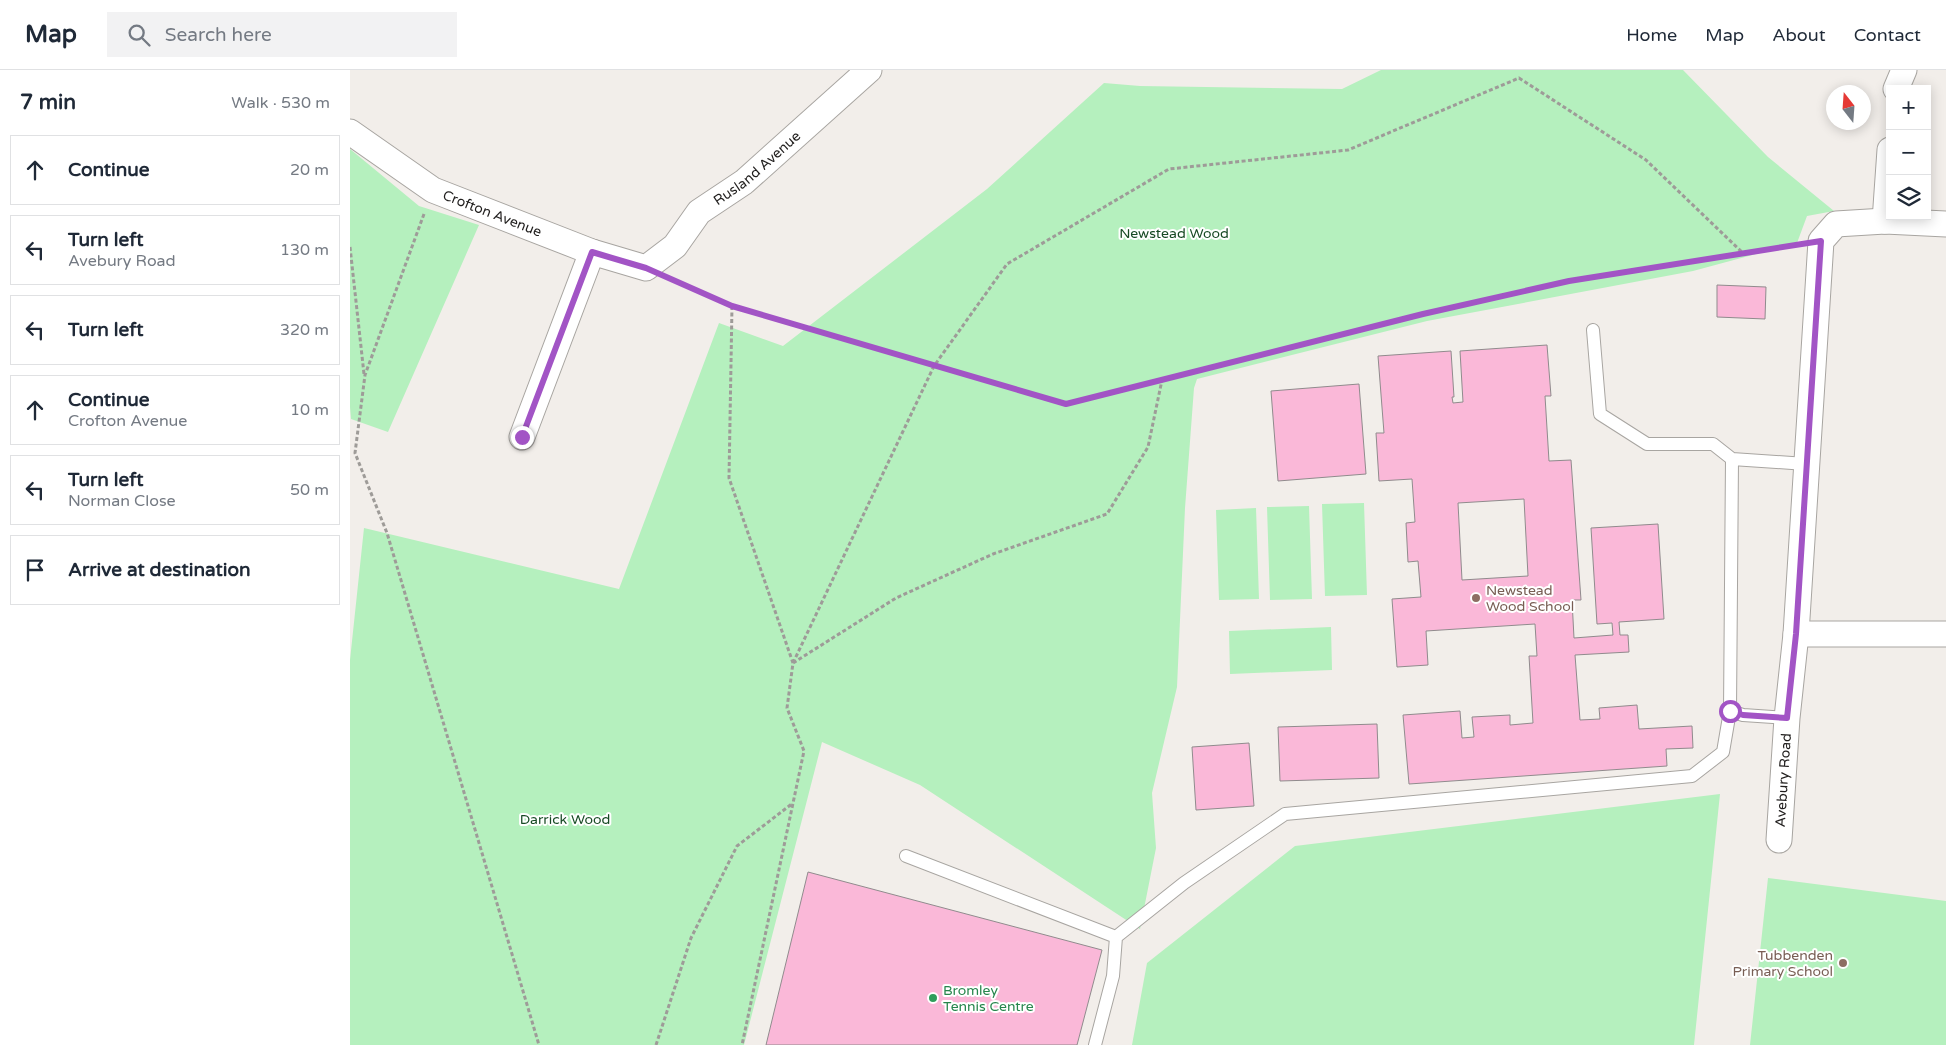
<!DOCTYPE html>
<meta charset="utf-8">
<style>
:root{--surface:#fff;--page:#f2f2f3;--text:#1f2937;--muted:#747a83;--line:#e0e1e3}
body{margin:0;font-family:"Varela Round",sans-serif;background:var(--page);color:var(--text)}
.controls{position:absolute;right:15px;top:15px;display:grid;overflow:hidden;border-radius:0px;box-shadow:0 2px 12px #0003}
.controls button{width:45px;height:45px;display:grid;place-items:center;padding:0;border:0;border-bottom:1px solid var(--line);background:var(--surface);color:var(--text);font:25px sans-serif}
.compass{position:absolute;left:1476px;top:15px;width:45px;height:45px;border-radius:50%;background:var(--surface);box-shadow:0 2px 12px #0003;rotate:343deg}
.stop{position:absolute;width:15px;height:15px;margin:-11px;border:4px solid #a254c5;border-radius:50%;background:#fff}
.stop.end{background:#a254c5;border-color:#fff;box-shadow:0 1px 5px #0008}
.list{margin:0;padding:0;list-style:none}
h2{display:flex;justify-content:space-between;align-items:center;height:65px;margin:0;padding:0 20px;font-size:21px}
h2 small{font-size:16px;font-weight:400;color:var(--muted)}
.list li{display:grid;grid-template-columns:32px 1fr auto;gap:15px;align-items:center;box-sizing:border-box;height:70px;margin:0 10px 10px;padding:0 10px;border:1px solid var(--line);border-radius:0px}
.list b{display:block;font-size:19px;white-space:nowrap}
.list p{margin:0;font-size:16px;white-space:nowrap;color:var(--muted)}
.list em{font-size:16px;font-style:normal;color:var(--muted)}
.icon{flex:none;width:28px;height:28px;fill:none;stroke:currentColor;stroke-width:2;stroke-linecap:round;stroke-linejoin:round}
.map{position:relative;flex:none;width:1596px;height:975px;overflow:hidden}
header{display:flex;align-items:center;gap:30px;box-sizing:border-box;height:70px;padding:0 25px;background:var(--surface);border-bottom:1px solid var(--line)}
header strong{font-size:24px}
nav{display:flex;gap:28px;margin-inline-start:auto;font-size:18px}
.search{width:350px;height:45px;background:var(--page);display:flex;align-items:center;gap:12px;box-sizing:border-box;padding:0 18px;border-radius:0px;color:var(--muted);font-size:19px}
main{display:flex}
aside{flex:1;background:var(--surface)}
.map>svg:first-child{display:block}
.green{fill:#b5f0be}
.building{fill:#fab8d8;stroke:#908b8d;fill-rule:evenodd}
.lines{fill:none;stroke-linecap:round;stroke-linejoin:round}
.lane-casing{stroke:#a8a5a1;stroke-width:14}
.street-casing{stroke:#a8a5a1;stroke-width:27}
.path{stroke:#9e9b98;stroke-width:3;stroke-dasharray:4 2.5;stroke-linecap:butt}
.lane{stroke:#fff;stroke-width:12}
.street{stroke:#fff;stroke-width:25}
.route{stroke:#a254c5;stroke-width:6}
.education-dot{fill:#8d6e63;stroke:#fff;stroke-width:2}
.leisure-dot{fill:#2e9e5b;stroke:#fff;stroke-width:2}
.labels{text-anchor:middle;dominant-baseline:central;stroke-width:4;stroke-linejoin:round;paint-order:stroke}
.street-label{font-size:14px;fill:#201e1d;stroke:#fff}
.park-label{font-size:14px;fill:#174a24;stroke:#fff}
.education-label{font-size:14px;fill:#785e54;stroke:#fff;text-anchor:start}
.leisure-label{font-size:14px;fill:#27864d;stroke:#fff;text-anchor:start}
</style>
<header>
<strong>Map</strong>
<div class="search"><svg class="icon" aria-label="search" viewBox="0 0 24 24"><circle cx="10" cy="10" r="6"/><path d="M15 15l6 6"/></svg>Search here</div>
<nav><a>Home</a><a>Map</a><a>About</a><a>Contact</a></nav>
</header>
<main>
<aside>
<h2>7 min<small>Walk · 530 m</small></h2>
<ul class="list">
<li><svg class="icon" aria-label="ahead" viewBox="0 0 24 24"><path d="M12 20V5M6 11l6-6 6 6"/></svg><div><b>Continue</b></div><em>20 m</em></li>
<li><svg class="icon" aria-label="left" viewBox="0 0 24 24"><path d="M17 20v-9H6M10 6l-5 5 5 5"/></svg><div><b>Turn left</b><p>Avebury Road</p></div><em>130 m</em></li>
<li><svg class="icon" aria-label="left" viewBox="0 0 24 24"><path d="M17 20v-9H6M10 6l-5 5 5 5"/></svg><div><b>Turn left</b></div><em>320 m</em></li>
<li><svg class="icon" aria-label="ahead" viewBox="0 0 24 24"><path d="M12 20V5M6 11l6-6 6 6"/></svg><div><b>Continue</b><p>Crofton Avenue</p></div><em>10 m</em></li>
<li><svg class="icon" aria-label="left" viewBox="0 0 24 24"><path d="M17 20v-9H6M10 6l-5 5 5 5"/></svg><div><b>Turn left</b><p>Norman Close</p></div><em>50 m</em></li>
<li><svg class="icon" aria-label="arrive" viewBox="0 0 24 24"><path d="M6 21V4h12l-3 4 3 4H6"/></svg><div><b>Arrive at destination</b></div></li>
</ul>
</aside>
<div class="map">
<svg width="1596" height="975" viewBox="0 0 1596 975">
<rect width="100%" height="100%" fill="#f2eeea"/>
<path class="green" d="M1031,0H1333L1418,87L1484,141L1457,146L1447,173L1343,201L1077,251L847,309L844,318L835,438L827,617L802,723L806,778L790,859L570,715L472,672L394,975H0V590L14,458L269,519L369,253L433,276L637,119L754,13L790,16L992,19Z
M0,79L69,136L129,155L38,362L1,349L0,337Z
M1014,433L1017,525L975,526L972,434Z
M959,436L962,529L920,530L917,437Z
M906,438L909,529L869,530L866,440Z
M981,557L982,600L880,604L879,561Z
M1370,724L1344,975H782L797,893L945,776Z
M1418,808L1596,831V975H1400Z"/>
<path class="building" d="M1367,215L1416,217L1415,249L1367,247Z
M1197,275L1201,326H1195L1199,391L1221,390L1231,530H1222L1224,568L1263,565L1262,553L1247,554L1241,458L1308,454L1314,549L1269,552L1270,565H1278L1279,582L1225,585L1230,650L1250,649L1249,638L1287,635L1289,659L1342,656L1343,678L1316,679L1317,696L1059,714L1053,645L1110,641L1112,668L1124,667L1122,647L1160,645V655L1183,653L1179,586H1187L1185,554L1076,561L1078,595L1047,597L1042,529L1071,527L1068,491L1058,492L1056,453L1065,452L1062,409L1029,411L1026,363H1034L1028,286L1101,281L1104,327H1102L1103,333L1113,332L1110,281ZM1174,429L1178,506L1112,510L1108,433Z
M1009,314L1016,404L928,411L921,321Z
M1027,654L1029,708L930,711L928,657Z
M899,673L904,736L846,740L842,677Z
M458,802L752,880L727,975H416Z"/>
<g class="lines">
<defs>
<path id="lane" d="M1243,260L1250,344L1297,374H1363L1382,389L1380,641
M1382,389L1456,394
M556,786L766,867L834,813L935,744L1342,706L1373,682L1380,641L1393,645L1437,648
M745,975L763,906L766,867"/>
<g id="street">
<path d="M1546,19L1554,0"/>
<path id="s1" d="M0,62L83,120L242,182L296,198L325,176L349,142L394,112L519,0"/>
<path d="M1535,151L1540,80"/>
<path d="M172,367L242,182"/>
<path d="M1446,564H1596"/>
<path id="s2" d="M1429,770L1437,648L1446,564L1471,171L1486,154L1535,151L1596,154"/>
</g>
</defs>
<use href="#lane" class="lane-casing"/>
<use href="#street" class="street-casing"/>
<path class="path" d="M74,144L15,305L5,383L37,463L189,975
M0,177L14,304
M322,209L382,236L716,334L1073,244L1219,211L1446,175
M382,236L379,408L443,593L437,638L454,681L392,975
M443,593L584,296L657,194L819,99L998,80L1169,8L1296,90L1394,184
M443,593L546,528L643,484L757,444L798,377L812,310
M306,975L341,868L387,776L443,733"/>
<use href="#lane" class="lane"/>
<use href="#street" class="street"/>
</g>
<g class="lines">
<path class="route" d="M172,367L242,182L296,198L382,236L716,334L1073,244L1219,211L1471,171L1446,564L1437,648L1393,645L1380,641"/>
</g>
<g class="education-dot">
<circle cx="1126" cy="528" r="5"/>
<circle cx="1493" cy="893" r="5"/>
</g>
<circle class="leisure-dot" cx="583" cy="928" r="5"/>
<g class="labels">
<g class="street-label">
<text stroke="none"><textPath href="#s1" startOffset="479">Rusland Avenue</textPath></text>
<text stroke="none"><textPath href="#s1" startOffset="165">Crofton Avenue</textPath></text>
<text stroke="none"><textPath href="#s2" startOffset="60">Avebury Road</textPath></text>
</g>
<g class="park-label">
<text x="824" y="163">Newstead Wood</text>
<text x="215" y="749">Darrick Wood</text>
</g>
<g class="education-label">
<text x="1136" y="520">Newstead<tspan x="1136" dy="16">Wood School</tspan></text>
<text x="1483" y="885" text-anchor="end">Tubbenden<tspan x="1483" dy="16">Primary School</tspan></text>
</g>
<g class="leisure-label">
<text x="593" y="920">Bromley<tspan x="593" dy="16">Tennis Centre</tspan></text>
</g>
</g>
</svg>
<div class="controls">
<button>+</button>
<button>−</button>
<button><svg class="icon" aria-label="layers" viewBox="0 0 24 24"><path d="M12 4l9 5-9 5-9-5zM3 14l9 5 9-5"/></svg></button>
</div>
<svg class="compass" viewBox="-18 -18 36 36"><path d="M0-13l5 13h-10z" fill="#e53935"/><path d="M0 13l5-13h-10z" fill="#747a83"/></svg>
<div class="stop" style="left:1380px;top:641px"></div>
<div class="stop end" style="left:172px;top:367px"></div>
</div>
</main>
